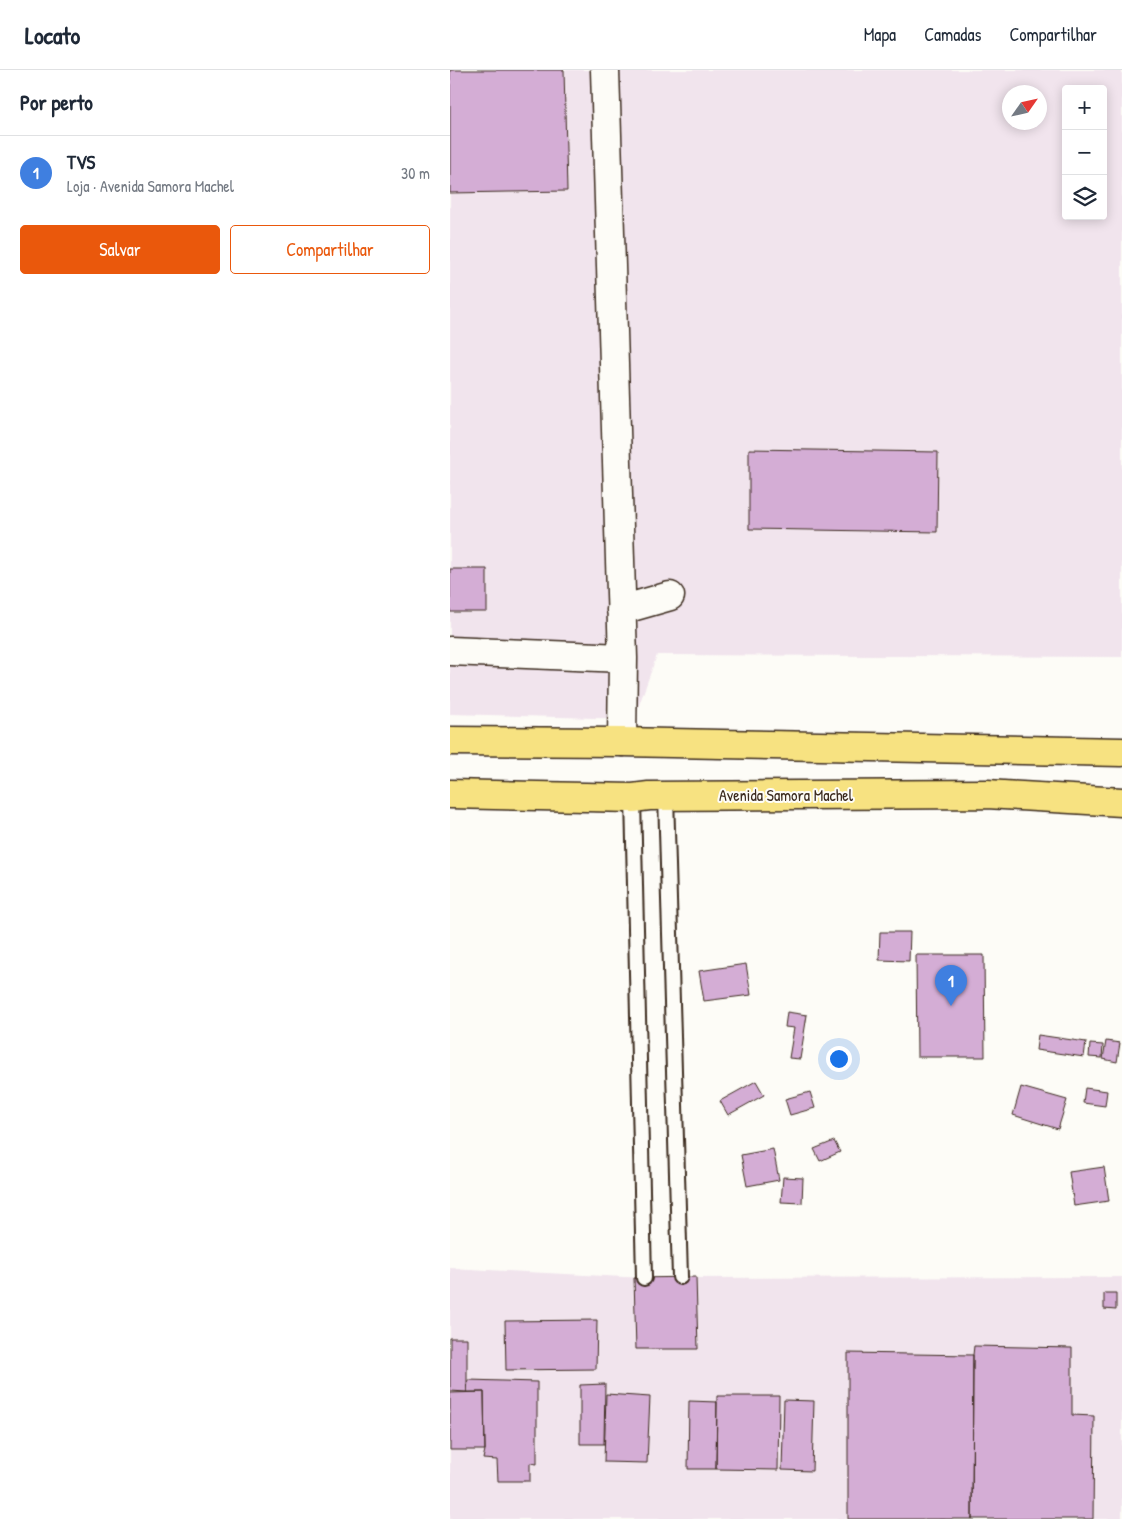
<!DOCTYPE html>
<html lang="pt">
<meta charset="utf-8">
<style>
:root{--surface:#fff;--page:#f2f2f3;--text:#1f2937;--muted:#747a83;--line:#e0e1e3;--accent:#ea580c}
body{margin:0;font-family:"Patrick Hand",sans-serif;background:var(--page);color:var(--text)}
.controls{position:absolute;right:15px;top:15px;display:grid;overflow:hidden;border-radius:5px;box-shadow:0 2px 12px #0003}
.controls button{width:45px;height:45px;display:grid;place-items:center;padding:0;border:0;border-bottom:1px solid var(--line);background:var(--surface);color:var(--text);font:25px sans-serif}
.compass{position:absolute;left:552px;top:15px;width:45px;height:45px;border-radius:50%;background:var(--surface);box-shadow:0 2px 12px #0003;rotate:56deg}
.you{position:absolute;left:388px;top:988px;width:18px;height:18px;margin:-12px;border:4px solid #fff;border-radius:50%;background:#1a73e8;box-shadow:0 0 0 8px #1a73e833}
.badge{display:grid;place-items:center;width:32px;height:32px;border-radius:50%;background:var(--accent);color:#fff;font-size:16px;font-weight:700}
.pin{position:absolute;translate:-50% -41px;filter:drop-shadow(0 1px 2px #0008)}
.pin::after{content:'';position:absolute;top:26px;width:18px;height:15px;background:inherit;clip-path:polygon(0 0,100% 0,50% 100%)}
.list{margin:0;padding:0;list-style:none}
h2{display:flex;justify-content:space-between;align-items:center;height:65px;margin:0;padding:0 20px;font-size:21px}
h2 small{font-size:16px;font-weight:400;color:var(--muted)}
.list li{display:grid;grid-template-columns:32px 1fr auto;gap:15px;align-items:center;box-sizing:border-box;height:75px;padding:0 20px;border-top:1px solid var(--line)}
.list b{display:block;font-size:19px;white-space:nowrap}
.list p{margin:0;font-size:16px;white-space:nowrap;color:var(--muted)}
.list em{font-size:16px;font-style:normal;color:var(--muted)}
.actions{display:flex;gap:10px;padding:15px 20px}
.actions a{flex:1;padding:11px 0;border:1px solid var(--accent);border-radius:5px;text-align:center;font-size:18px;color:var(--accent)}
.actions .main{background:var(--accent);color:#fff}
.icon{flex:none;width:28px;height:28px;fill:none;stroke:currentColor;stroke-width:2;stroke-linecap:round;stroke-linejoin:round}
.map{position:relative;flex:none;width:672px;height:1449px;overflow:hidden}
header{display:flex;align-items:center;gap:30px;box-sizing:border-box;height:70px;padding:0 25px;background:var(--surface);border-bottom:1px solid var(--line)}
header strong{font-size:24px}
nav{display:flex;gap:28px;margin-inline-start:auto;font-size:18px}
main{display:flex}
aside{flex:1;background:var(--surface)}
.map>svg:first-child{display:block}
.built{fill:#f1e4ed;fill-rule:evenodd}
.building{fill:#d4add5;stroke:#3b2a1e}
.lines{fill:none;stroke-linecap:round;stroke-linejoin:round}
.service-casing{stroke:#3b2a1e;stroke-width:18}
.minor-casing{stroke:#3b2a1e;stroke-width:31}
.trunk-casing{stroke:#3b2a1e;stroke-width:31}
.service{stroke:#fdfcf7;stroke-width:14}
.minor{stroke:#fdfcf7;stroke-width:28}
.trunk{stroke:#f7e281;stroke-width:28}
.labels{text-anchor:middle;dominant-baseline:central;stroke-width:4;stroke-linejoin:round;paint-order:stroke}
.street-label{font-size:16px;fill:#3b2a1e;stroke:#fdfcf7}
</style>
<header>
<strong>Locato</strong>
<nav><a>Mapa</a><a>Camadas</a><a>Compartilhar</a></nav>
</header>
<main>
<aside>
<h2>Por perto<small></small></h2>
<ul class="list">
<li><span class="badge" style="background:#3f7fe0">1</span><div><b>TVS</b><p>Loja · Avenida Samora Machel</p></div><em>30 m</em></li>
</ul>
<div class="actions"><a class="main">Salvar</a><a>Compartilhar</a></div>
</aside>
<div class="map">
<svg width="672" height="1449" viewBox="0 0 672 1449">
<rect width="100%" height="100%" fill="#fdfcf7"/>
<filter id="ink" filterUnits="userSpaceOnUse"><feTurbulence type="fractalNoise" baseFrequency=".02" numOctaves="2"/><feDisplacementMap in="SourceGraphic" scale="10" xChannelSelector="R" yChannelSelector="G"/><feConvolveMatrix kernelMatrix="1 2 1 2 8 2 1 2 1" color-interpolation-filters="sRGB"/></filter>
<g filter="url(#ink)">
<path class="built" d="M0,0H672V587L207,585L184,649L0,644ZM616,19H653V146H616ZM560,22H590V52H560Z
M0,1198L194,1208L672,1207V1449H0Z"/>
<path class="building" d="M0,0H114L117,121L0,123Z
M299,379L488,382L487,462L299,459Z
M0,499H37V542H0Z
M430,862H460L459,891L429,890Z
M466,885H534L535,987H467Z
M296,894L301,925L254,931L249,901Z
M337,942L357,945L350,989L339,988L344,958L335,957Z
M588,965L636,972L634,987L586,980Z
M656,971L670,973L667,992L653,989Z
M640,974L653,975L652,988L639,987Z
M306,1011L314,1025L278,1045L270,1031Z
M571,1017L617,1030L608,1059L563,1045Z
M635,1018L657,1021L655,1036L633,1033Z
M360,1022L365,1038L340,1045L335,1029Z
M384,1071L390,1082L370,1091L364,1079Z
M323,1079L329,1110L297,1116L291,1085Z
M654,1097L659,1131L624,1136L619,1102Z
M333,1107L353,1108L352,1133L331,1132Z
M246,1207L248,1279H186L184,1208Z
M654,1223H666V1240L654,1239Z
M147,1250L146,1299L56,1300L55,1251Z
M0,1268H17V1322L0,1321Z
M524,1276L622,1278V1345L644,1346L643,1449H522L523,1285Z
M398,1283L523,1285L522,1449H398Z
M18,1310L87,1312V1394L80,1393V1411H48L47,1390L33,1389L35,1380L34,1322H17Z
M155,1314L154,1374H130V1315Z
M34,1322L35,1380H0V1323Z
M156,1324L200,1327L197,1393L154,1392Z
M267,1326H329L328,1400L266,1399Z
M334,1330L364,1331L362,1401L332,1400Z
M239,1331L267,1332L266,1399H238Z"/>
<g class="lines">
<defs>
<path id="service" d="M216,726L230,1207
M183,728L194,1208"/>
<path id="minor" d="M155,0L173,588L172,672
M171,540L220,526
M0,581L173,588"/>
<path id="trunk" d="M0,671L172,672L672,682
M0,724L183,728L199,726L537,724L672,732"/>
</defs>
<use href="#service" class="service-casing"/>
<use href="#minor" class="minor-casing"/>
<use href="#trunk" class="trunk-casing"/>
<use href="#service" class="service"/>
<use href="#minor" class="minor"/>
<use href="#trunk" class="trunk"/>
</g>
</g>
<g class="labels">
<g class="street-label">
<text x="336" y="725">Avenida Samora Machel</text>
</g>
</g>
</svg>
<div class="controls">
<button>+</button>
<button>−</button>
<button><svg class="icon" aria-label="layers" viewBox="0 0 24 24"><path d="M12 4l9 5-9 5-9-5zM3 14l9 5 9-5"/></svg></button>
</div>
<svg class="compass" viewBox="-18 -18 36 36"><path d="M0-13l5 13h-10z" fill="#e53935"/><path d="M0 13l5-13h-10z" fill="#747a83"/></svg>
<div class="you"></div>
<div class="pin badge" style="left:501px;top:936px;background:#3f7fe0">1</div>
</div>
</main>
